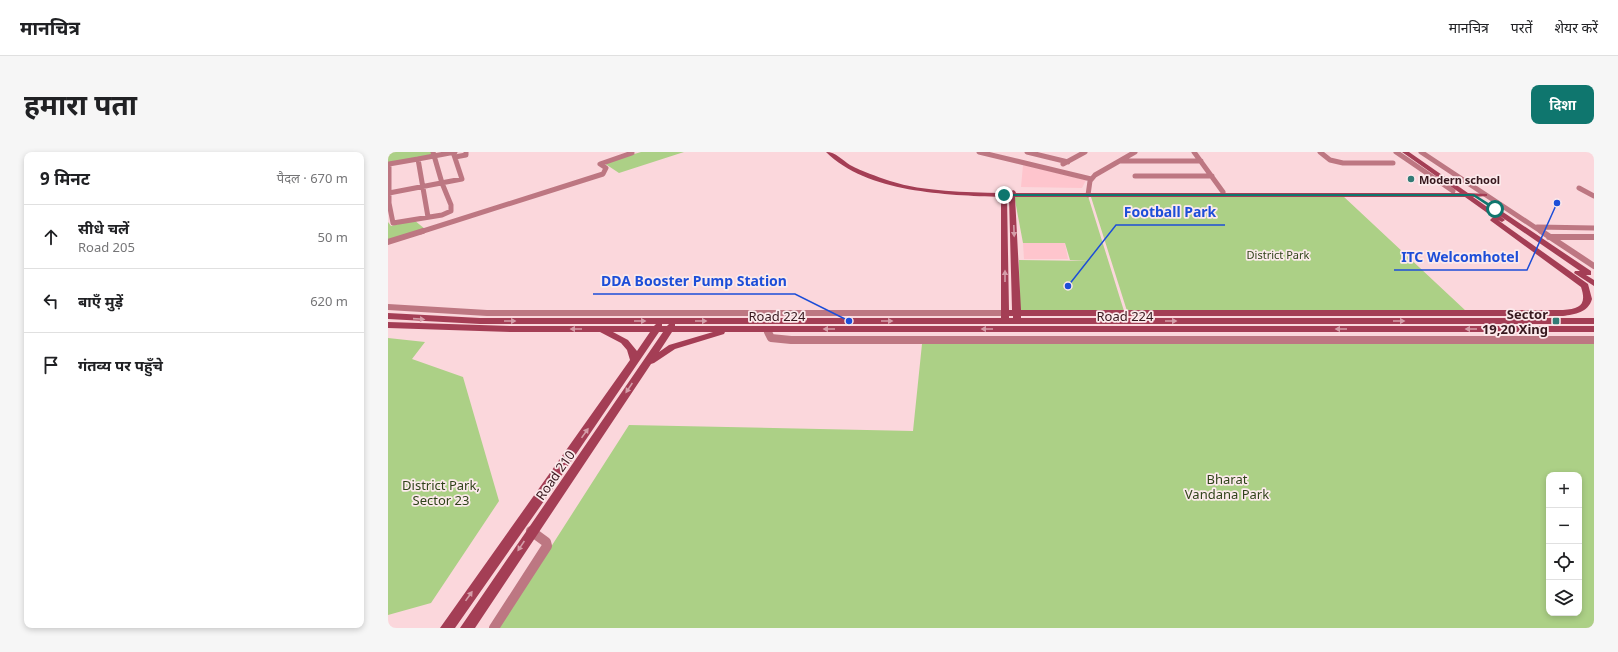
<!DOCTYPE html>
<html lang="hi">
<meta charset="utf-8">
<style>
:root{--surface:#fff;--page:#f6f6f6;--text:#202124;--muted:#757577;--line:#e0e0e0;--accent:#0f766e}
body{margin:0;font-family:"Noto Sans","Noto Sans Devanagari",sans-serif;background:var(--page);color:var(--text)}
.controls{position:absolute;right:12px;bottom:12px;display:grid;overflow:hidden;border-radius:8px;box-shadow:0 2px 6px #0003}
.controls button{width:36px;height:36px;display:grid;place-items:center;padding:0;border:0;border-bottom:1px solid var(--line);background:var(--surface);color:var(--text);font:20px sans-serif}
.stop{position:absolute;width:12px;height:12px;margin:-9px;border:3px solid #0f766e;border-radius:50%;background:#fff}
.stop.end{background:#0f766e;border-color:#fff;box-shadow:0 1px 4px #0008}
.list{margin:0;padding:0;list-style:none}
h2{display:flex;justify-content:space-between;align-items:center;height:52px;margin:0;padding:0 16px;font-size:17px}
h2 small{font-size:13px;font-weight:400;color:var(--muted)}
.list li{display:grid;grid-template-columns:26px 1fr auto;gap:12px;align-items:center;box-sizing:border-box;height:64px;padding:0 16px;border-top:1px solid var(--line)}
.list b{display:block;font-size:15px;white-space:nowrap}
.list p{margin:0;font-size:13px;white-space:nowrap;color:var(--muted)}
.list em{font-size:13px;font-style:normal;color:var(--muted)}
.icon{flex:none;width:22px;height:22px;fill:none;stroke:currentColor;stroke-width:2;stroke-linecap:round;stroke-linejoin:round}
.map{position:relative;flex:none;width:1206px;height:476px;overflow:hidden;border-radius:8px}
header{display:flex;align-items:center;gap:24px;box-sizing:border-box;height:56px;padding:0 20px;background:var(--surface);border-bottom:1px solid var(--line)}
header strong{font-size:19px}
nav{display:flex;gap:22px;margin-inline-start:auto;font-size:14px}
.intro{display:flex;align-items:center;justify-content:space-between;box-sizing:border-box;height:96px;padding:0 24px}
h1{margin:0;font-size:28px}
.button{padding:10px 18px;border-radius:8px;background:var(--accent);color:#fff;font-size:14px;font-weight:700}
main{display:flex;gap:24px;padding:0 24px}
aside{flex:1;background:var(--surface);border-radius:8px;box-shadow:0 2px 6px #0003}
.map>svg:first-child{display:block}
.built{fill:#fec5cd}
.green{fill:#acd086;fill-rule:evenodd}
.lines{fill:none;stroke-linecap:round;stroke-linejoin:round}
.street-far3{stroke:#bd7782;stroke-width:5}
.street-far2{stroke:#bd7782;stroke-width:6}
.street-far1{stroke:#bd7782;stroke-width:8}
.street{stroke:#bd7782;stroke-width:10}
.secondary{fill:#a43e55;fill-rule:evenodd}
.oneway{fill:#d49da8}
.route{fill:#0f766e}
.poi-dot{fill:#337b76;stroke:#fceaec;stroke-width:1.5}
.labels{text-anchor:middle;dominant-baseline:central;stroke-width:3.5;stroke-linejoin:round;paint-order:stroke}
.far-poi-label{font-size:11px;font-weight:bold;fill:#37181e;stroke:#fceaec;text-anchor:start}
.far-park-label{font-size:11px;fill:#30431a;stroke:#fceaec}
.poi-label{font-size:13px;font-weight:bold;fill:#37181e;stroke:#fceaec;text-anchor:end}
.street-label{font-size:13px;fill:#37181e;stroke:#fceaec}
.park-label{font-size:13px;fill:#30431a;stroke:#fceaec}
.leader{fill:none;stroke:#1d4ed8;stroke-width:1.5}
.callout-dot{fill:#1d4ed8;stroke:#fceaec;stroke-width:1.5}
.callout-label{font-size:14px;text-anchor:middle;font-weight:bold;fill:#1d4ed8;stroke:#fceaec;stroke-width:3.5;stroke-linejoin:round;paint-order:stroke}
</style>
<header>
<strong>मानचित्र</strong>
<nav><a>मानचित्र</a><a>परतें</a><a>शेयर करें</a></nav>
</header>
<div class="intro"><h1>हमारा पता</h1><a class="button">दिशा</a></div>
<main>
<aside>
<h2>9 मिनट<small>पैदल · 670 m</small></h2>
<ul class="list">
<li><svg class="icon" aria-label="ahead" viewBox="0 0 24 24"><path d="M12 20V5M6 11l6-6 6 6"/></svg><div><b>सीधे चलें</b><p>Road 205</p></div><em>50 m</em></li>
<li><svg class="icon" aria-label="left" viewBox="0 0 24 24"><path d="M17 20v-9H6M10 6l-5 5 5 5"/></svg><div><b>बाएँ मुड़ें</b></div><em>620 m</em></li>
<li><svg class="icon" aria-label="arrive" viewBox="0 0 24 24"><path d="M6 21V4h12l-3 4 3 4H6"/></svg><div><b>गंतव्य पर पहुँचे</b></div></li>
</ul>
</aside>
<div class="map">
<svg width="1206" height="476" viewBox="0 0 1206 476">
<rect width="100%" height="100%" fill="#fbd7dc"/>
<path class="built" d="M635,13L698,28L694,36L633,35Z
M635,91H677L680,107H636Z"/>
<path class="green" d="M0,0H45L47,4L0,14Z
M253,0H296L231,21L216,11Z
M626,43L700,44L736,159H632L631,108L702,109L682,108L677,91H635Z
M955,44L1078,159H739L703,45Z
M26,68L37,77L0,88V70L3,74Z
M0,186L37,190L24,207L75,225L111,349L43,451L0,463Z
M1206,191V476H111L241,273L525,279L534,192ZM1161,323H1191V461H1161Z"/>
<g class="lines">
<path class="street-far3" d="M591,0L703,27
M639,0L680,10
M806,0L835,40
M932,0L942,8L955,11H1005
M1008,0L1065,39
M1033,0L1154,80
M67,5L78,3V0
M30,7L1,12V51L5,71L54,63L63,59V53L54,31L45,0
M732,9H813
M675,12L697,0
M747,24H824
M1191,36L1206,44
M1,41L74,27L65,0
M700,43L702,29L707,23L747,0
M40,65L30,7L67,0
M1149,75L1206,76
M32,80L215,22L218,16L212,12L244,1"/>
<path class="street-far2" d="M1153,79L1206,114
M1161,85H1206
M0,90L35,79
M0,155L99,161H617
M380,177V181"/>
<path class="street-far1" d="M380,180L383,186L403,188H1206"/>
<path class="street" d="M106,476L159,394L158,390L143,379"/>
<path class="secondary" d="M438,0C448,0 454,8 462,13C475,20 488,24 502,29C537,40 577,40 613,41L616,38L622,41L625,38L627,39L628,41H1072L1014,0H1021L1080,41L1099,42V44L1085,45L1112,64L1107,59L1112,58L1203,119V123H1198L1206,128V134L1186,121L1187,119H1192L1112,64L1117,68L1114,70L1110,68L1200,132L1204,147C1200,161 1187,162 1175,164H633V166H1206V172H287V174H1206V180H337L336,182L287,197L266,211L263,212L87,476H72L275,180H271L163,339L67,476H52L242,208L239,198L233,191L212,180H123L0,176V170L123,174H266L268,172H92L0,167V161L92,166H613V45C559,43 479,41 438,0ZM619,45H621L624,158H621ZM627,45H1077L1105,65L1102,68L1103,69L1193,135C1199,153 1192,157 1175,158H633ZM621,164H625V166H621ZM274,172H281L279,174H274ZM225,180H262L249,199L240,188ZM284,180H325L281,193L271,200Z"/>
</g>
<defs><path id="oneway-solid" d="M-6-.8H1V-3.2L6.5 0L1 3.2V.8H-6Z"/></defs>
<g class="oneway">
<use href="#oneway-solid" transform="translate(626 79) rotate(88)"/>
<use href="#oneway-solid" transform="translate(617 124) rotate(-90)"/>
<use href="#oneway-solid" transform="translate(31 167) rotate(4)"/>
<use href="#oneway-solid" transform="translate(122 169)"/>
<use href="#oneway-solid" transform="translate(252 169)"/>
<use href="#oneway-solid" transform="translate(313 169)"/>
<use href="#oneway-solid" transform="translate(499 169)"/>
<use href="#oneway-solid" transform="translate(783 169)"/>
<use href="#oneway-solid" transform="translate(1011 169)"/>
<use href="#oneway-solid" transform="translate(188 177) rotate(180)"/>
<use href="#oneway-solid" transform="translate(441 177) rotate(-180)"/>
<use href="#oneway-solid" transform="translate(599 177) rotate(-180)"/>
<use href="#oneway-solid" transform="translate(953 177) rotate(-180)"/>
<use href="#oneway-solid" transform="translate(1083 177) rotate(-180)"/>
<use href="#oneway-solid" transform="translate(241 236) rotate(124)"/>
<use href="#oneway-solid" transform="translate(197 281) rotate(-55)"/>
<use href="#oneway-solid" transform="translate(133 394) rotate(124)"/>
<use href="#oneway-solid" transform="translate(81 444) rotate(-55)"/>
</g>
<path class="route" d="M615,42H1086L1110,57L1106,58L1085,44H616Z"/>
<g class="poi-dot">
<circle cx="1023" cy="27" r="4"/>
<rect x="1164" y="165" width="8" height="8" rx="2"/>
</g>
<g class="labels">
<g class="far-poi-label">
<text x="1031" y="27">Modern school</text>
</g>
<g class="far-park-label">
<text x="890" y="102">District Park</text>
</g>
<g class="poi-label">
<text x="1160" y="162">Sector<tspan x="1160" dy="15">19,20 Xing</tspan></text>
</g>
<g class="street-label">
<text x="389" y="164">Road 224</text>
<text x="737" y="164">Road 224</text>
<text transform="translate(167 323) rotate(-55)">Road 210</text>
</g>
<g class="park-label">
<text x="839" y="327">Bharat<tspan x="839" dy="15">Vandana Park</tspan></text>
<text x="53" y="333">District Park,<tspan x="53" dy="15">Sector 23</tspan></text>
</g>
</g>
<path class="leader" d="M680 134L728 73H837M1169 51L1139 118H1006M461 169L407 142H205"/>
<g class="callout-dot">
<circle cx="680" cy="134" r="4"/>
<circle cx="1169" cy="51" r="4"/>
<circle cx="461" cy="169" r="4"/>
</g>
<g class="callout-label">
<text x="782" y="65">Football Park</text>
<text x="1072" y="110">ITC Welcomhotel</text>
<text x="306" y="134">DDA Booster Pump Station</text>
</g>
</svg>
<div class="controls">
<button>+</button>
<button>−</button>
<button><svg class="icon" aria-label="locate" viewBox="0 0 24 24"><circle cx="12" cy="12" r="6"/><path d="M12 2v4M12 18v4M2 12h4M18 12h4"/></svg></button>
<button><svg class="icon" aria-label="layers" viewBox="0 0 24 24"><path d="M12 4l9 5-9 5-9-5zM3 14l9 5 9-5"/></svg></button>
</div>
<div class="stop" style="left:1107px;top:57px"></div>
<div class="stop end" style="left:616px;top:43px"></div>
</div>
</main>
